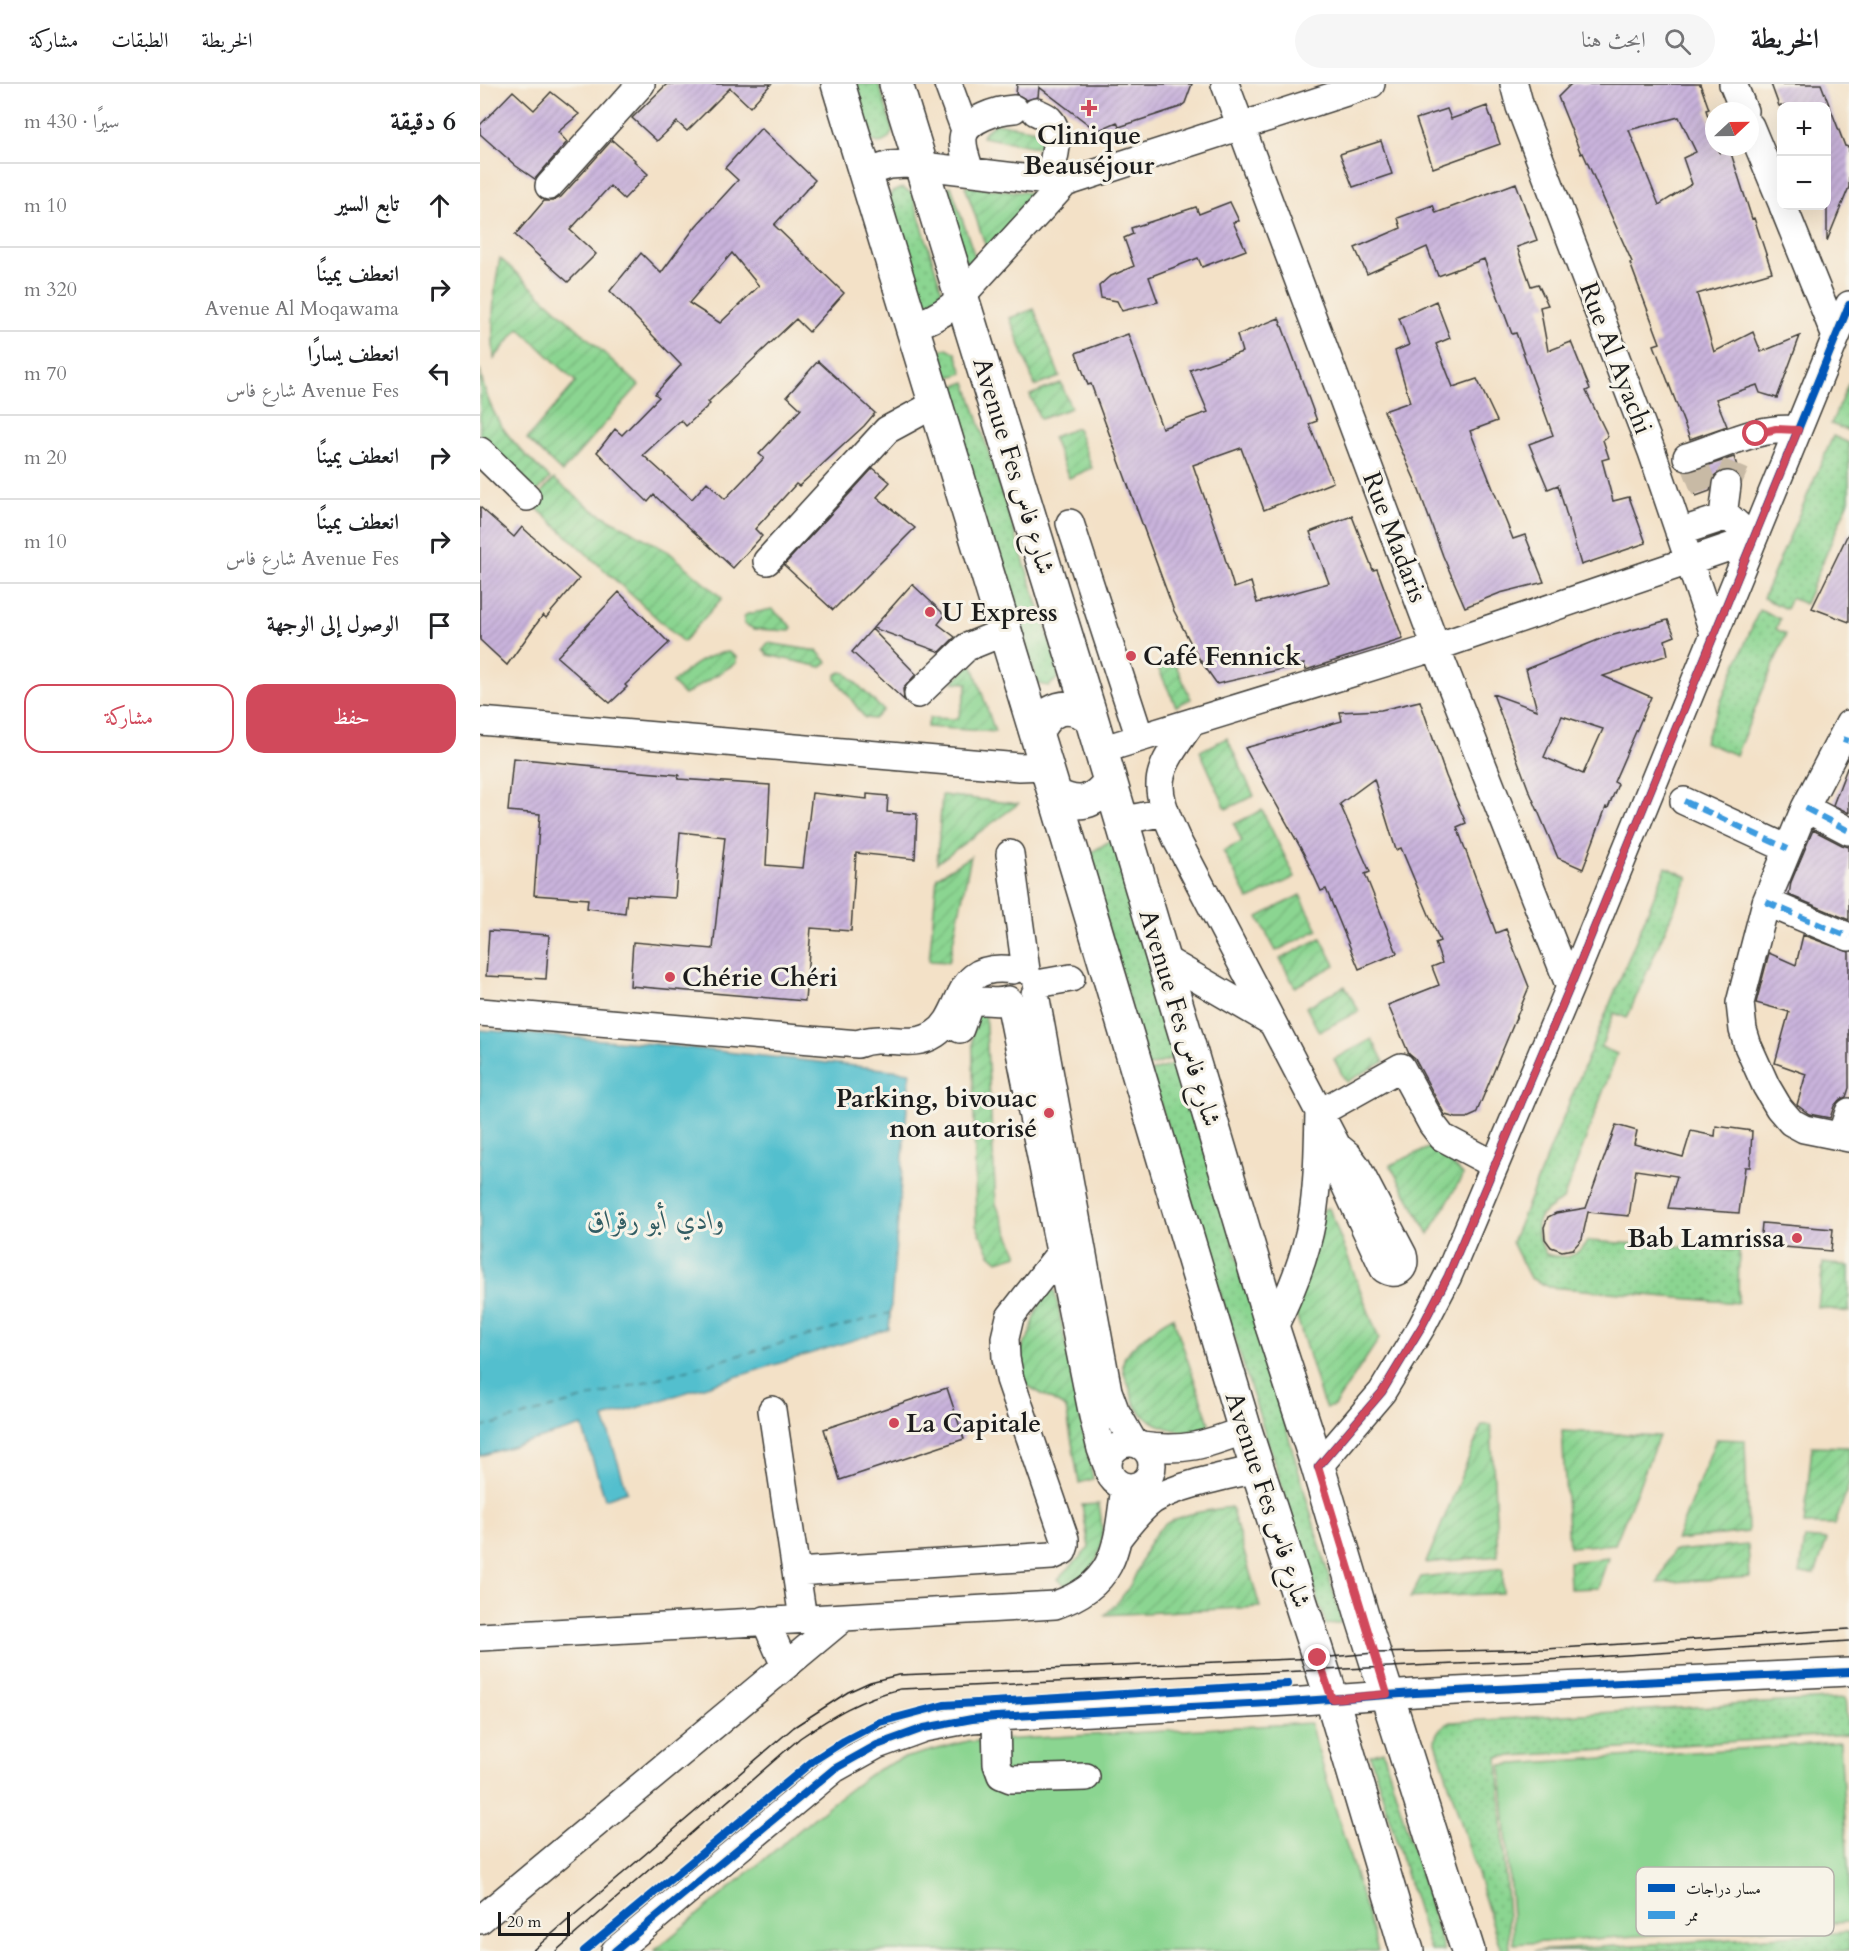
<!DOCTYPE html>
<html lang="ar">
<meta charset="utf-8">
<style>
:root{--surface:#fff;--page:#f6f6f6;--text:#202124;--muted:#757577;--line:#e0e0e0;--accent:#d1495b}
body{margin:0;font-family:Cardo,Amiri,serif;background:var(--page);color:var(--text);direction:rtl}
.controls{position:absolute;right:18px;top:18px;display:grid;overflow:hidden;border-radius:12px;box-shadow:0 6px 24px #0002}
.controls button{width:54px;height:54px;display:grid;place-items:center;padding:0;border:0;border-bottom:2px solid var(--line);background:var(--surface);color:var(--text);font:30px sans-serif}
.compass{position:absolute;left:1225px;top:18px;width:54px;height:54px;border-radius:50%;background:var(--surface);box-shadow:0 6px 24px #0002;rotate:68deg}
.scale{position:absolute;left:18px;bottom:15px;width:72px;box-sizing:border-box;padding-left:6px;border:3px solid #1c1c1c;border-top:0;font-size:16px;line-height:21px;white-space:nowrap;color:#1c1c1c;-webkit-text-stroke:4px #f7f3e8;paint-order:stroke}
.stop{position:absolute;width:18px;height:18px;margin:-14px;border:4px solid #d1495b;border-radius:50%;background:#fff}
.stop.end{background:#d1495b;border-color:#fff;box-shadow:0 2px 6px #0008}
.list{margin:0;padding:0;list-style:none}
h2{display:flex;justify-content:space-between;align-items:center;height:78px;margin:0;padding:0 24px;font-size:26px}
h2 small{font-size:20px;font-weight:400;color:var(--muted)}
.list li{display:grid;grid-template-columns:39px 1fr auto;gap:18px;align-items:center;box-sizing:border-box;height:84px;padding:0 24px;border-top:2px solid var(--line)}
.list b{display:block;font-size:22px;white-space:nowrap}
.list p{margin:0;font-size:20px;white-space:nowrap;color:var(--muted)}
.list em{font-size:20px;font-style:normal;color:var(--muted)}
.actions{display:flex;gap:12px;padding:18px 24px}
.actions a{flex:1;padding:14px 0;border:2px solid var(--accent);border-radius:18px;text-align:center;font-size:21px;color:var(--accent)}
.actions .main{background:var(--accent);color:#fff}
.icon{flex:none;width:33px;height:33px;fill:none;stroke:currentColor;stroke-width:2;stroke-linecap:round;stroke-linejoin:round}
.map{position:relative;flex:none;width:1369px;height:1867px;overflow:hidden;direction:ltr}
header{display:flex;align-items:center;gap:36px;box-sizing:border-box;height:84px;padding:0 30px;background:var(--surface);border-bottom:2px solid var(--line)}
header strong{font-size:28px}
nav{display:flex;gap:33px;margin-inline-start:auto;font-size:21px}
.search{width:420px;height:54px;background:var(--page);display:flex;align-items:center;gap:15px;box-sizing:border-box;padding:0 21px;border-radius:33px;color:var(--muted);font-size:22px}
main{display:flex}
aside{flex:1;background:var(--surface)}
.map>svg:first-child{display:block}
.grass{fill:url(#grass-dots);stroke:#547856;stroke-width:1.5}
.garden{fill:url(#garden-furrows);stroke:#547856;stroke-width:1.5}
.pitch{fill:#8bd591;stroke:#547856;stroke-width:1.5}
.water{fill:#53bfce;stroke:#386e75;stroke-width:1.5}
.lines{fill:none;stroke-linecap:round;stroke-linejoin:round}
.ferry{stroke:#325d63;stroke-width:1.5;stroke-dasharray:8 6;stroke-linecap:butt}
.building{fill:url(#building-hatch);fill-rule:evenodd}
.minor-tunnel{stroke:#c8baa5;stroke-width:27;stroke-dasharray:27 14;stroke-linecap:butt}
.minor-casing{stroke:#3c3a36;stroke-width:30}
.major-casing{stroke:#3c3a36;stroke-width:36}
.minor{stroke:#fff;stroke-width:27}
.major{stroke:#fff;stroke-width:33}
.tram{stroke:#1c1c1c;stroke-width:1.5}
.quiet{stroke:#3c9bdf;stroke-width:6;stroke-dasharray:12 6;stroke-linecap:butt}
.cycleway-casing{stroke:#f7f3e8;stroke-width:11}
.cycleway{stroke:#0057b8;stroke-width:8}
.route{stroke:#d1495b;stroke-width:8}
.poi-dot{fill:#d1495b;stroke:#f7f3e8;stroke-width:2}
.labels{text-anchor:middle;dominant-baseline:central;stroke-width:6;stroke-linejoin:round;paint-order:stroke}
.poi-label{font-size:26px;font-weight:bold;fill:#1c1c1c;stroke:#f7f3e8;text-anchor:start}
.street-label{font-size:26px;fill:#1c1c1c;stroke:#f7f3e8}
.water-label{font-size:27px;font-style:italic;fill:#325d63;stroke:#f7f3e8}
.key{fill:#f7f3e8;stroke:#b5b2ab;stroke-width:1.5}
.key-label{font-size:16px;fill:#1c1c1c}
</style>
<header>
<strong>الخريطة</strong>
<div class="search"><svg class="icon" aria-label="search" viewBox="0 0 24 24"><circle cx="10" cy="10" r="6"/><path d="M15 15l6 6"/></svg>ابحث هنا</div>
<nav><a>الخريطة</a><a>الطبقات</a><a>مشاركة</a></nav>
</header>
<main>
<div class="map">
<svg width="1369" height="1867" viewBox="0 0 1369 1867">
<defs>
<pattern id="grass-dots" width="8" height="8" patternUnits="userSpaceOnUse" patternTransform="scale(1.5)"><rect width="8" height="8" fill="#8bd591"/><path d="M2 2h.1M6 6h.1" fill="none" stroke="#77b67c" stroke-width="1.8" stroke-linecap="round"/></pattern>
<pattern id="garden-furrows" width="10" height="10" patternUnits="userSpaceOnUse" patternTransform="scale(1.5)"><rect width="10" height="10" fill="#8bd591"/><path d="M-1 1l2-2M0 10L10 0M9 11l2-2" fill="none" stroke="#77b67c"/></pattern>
<pattern id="building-hatch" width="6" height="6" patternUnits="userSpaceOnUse" patternTransform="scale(1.5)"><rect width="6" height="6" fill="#c9b3dc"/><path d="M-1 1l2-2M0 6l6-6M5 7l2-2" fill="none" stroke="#ac99bc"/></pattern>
</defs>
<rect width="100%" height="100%" fill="#f7f3e8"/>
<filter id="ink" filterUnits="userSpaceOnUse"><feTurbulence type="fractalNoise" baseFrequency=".0167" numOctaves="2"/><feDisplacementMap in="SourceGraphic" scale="12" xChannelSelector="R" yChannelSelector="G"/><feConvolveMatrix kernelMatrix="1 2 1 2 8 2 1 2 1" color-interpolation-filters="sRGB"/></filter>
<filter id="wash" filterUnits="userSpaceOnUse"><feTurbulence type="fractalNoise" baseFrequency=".008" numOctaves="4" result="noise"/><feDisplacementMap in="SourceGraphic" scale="24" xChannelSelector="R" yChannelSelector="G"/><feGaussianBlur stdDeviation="1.35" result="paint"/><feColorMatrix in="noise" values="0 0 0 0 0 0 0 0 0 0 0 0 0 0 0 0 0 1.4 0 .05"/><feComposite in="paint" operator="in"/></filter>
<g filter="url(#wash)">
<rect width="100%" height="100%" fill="#f3e1c7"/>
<path class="grass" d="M372,0H399L413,46C409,57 400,63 390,55Z
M471,102L497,179L487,182L462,106Z
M422,104L432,109L462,207C458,217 452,219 441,217L409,113L412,108Z
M467,264L476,269L483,289L458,297L456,269Z
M486,298L578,583V594L569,602L558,600L461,307Z
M1369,298V347L1351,340Z
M1353,352L1369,359V416L1325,520L1311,514L1306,525L1283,514Z
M1279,526L1300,535L1296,545L1306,550L1256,671L1224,658Z
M633,755L699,973L668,983L607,771Z
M1186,783L1208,793L1147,934L1134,929L1121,963L1137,970L1083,1116C1053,1132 1051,1141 1066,1170C1087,1175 1094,1175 1108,1157L1259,1166L1258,1219L1069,1203L1050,1194L1032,1158Z
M701,978L862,1538L846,1541L670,988Z
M1365,1614L1368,1650L1018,1673L1030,1867H1021L955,1655C957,1646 962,1641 971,1638Z
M903,1667L964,1867H950L890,1671Z
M1369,1848V1867H1054Z"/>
<path class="garden" d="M516,39L562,47L567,65L502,53L504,48Z
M485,102L561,110L508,169Z
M20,174L159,301L82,388L47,355L96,298L39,244L14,275C11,240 13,208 20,174Z
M554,225L580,293L555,302L530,234Z
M0,286C9,336 34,362 70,394L54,411L0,358Z
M581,299L591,324L560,335L550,311Z
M597,344L612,384L589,394L572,353Z
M74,395L113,426L189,468L242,514L203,558L51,419Z
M292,525L312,543L310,547L274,545L264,540V532L268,530Z
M288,559L337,567L347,578L341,583L288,571L283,565Z
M248,568L256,573V579L204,611L192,599C207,585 227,569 248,568Z
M694,577L711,615L696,622L678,584Z
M492,579L515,648L447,643L450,634L478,635L488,599L473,598Z
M361,588L366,589L403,626L394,635L385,634L356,595V591Z
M747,654L774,712L746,725L720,667Z
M462,711L538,720L457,779Z
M782,726L815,793L769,816L743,767L762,758L754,740Z
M491,772L469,878L449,877L457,793Z
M820,811L838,846L796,867L778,833Z
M841,854L855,881L815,903L800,875Z
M865,902L879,927L839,948L826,923Z
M492,928H505L516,1120L538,1171L518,1177L510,1170L496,1141Z
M892,955L904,978L866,998L854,975Z
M953,1062L983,1091L949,1150L910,1081Z
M849,1124L899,1255L854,1322L846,1324L842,1316L816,1230V1222L844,1125Z
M1343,1179L1369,1182V1228L1338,1223Z
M569,1205L575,1207L613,1395L599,1399L586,1324L536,1295L538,1272L549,1252L563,1208Z
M693,1233L729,1339L725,1346C704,1352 671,1343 657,1324C653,1318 651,1308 649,1302C645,1293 641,1284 644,1275C648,1263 682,1238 693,1233Z
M1002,1341H1011L1018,1472L946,1479Z
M1082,1347L1179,1352L1135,1460L1089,1463Z
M1236,1355L1265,1356L1268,1448L1196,1456Z
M1332,1362L1369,1363V1400L1355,1441H1324Z
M619,1420C626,1464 624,1477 588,1505L578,1495L609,1464L602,1421Z
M751,1423L780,1523L625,1531C635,1521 645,1511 652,1498C663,1478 666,1453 687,1439C702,1429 733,1426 751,1423Z
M1325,1454L1347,1456L1335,1490H1320Z
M1268,1461L1270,1493L1178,1499L1193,1467Z
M1128,1474L1118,1504L1090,1505L1089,1478Z
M1023,1484V1509L930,1514L941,1493Z"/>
<path class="pitch" d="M830,1639L898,1867H174L358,1714L393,1688L420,1675L484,1658Z
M1360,1658L1369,1796V1838L1034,1860L1021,1681Z"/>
<path class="water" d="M0,946L174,960L430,988L409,1245L124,1334L147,1407L125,1415L102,1342L0,1372Z"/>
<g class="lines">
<path class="ferry" d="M0,1344L410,1229"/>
</g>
<g id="blocks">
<path class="building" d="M187,0H291L270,23L250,4L207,47L197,38L177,57L152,34Z
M537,0H712L705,19L700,23L639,43L637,38L617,47L559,3L558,13L547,16L536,10Z
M1091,0H1220L1229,25L1226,26L1234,51V63H1238L1240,69L1249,63L1272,135L1274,134L1292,188L1217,210L1234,268L1273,248L1281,268L1320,252L1297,314L1280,309L1277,301L1236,315L1247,342L1210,355L1174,261L1180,259L1150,179L1152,178L1103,69L1101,70L1078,13ZM1199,33L1216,68L1203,74L1212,100L1179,121L1149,46Z
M1291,0H1341L1365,62L1369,63V103L1347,157V22H1299Z
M33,7L54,26L71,8L99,30L78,48L87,58L55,95L36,82L0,50V41Z
M1007,22L1020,60L953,84L936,35L967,25L971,35Z
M281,44L335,96L294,141L364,209L329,248L316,235L228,318L230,320L206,342L201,336L163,371L212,415L227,398L245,415L284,374L279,370L321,325L307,312L338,277L395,329L384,342L319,402L316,400L275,445L282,452L253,484L174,411L168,418L117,368L135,345L142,351L179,313L175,310L201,281L130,207L161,169L181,189L216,142L258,96L245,84ZM252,169L279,202L240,239L209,219Z
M132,56L155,76L154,77L168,90L144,115L130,102L90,146L116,170L88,198L35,151L64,117H73L81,113Z
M901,57L912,90L873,103L860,70Z
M1036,99L1057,156L1037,163L1051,202L1058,200L1068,221L1060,223L1068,267L1091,258L1110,305L1106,307L1128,352L1123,356L1129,374L1122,376L1133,417L1149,413L1166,459L1101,481L1078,401L1068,405L1049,360L1073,351L1036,249L1032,250L1004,175L958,192L947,163L887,190L875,164L921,144L918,134L953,121L956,129Z
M750,118L759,137L753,138L766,166L722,183L718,174L669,193L678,218L642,227L637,217L621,214L619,202L629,193L654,182L644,154L653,150L651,144L716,123L719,130Z
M956,217L970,254L956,260L973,303L997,295L1017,337L990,347L1033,455L1045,451L1064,498L1020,509L985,523L963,472L937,401L904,327L930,318L915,267L929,261L919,234Z
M799,234L837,337L829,340L853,398L784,426L761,364L713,381L740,458L754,504L771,498L777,519L849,499L830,448L872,432L893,486L897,485L923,555L826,586L824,580L737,600L718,573L694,527L611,300L608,301L596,269L648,250L682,344L728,328L710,286L762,268L757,251Z
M1254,373L1261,394L1256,388L1250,386H1242L1234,392L1230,407L1216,412L1208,388Z
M393,384L410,398L397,413L435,444L353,526L304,481Z
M0,423L34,453L42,443L99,495L66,534L63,531L27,581L0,556Z
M1369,448V538L1332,524Z
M432,500L465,531L458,540L475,553L460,568L393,544Z
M139,508L189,559L145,601L147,603L130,619L77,573Z
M1188,536L1195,552L1185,556L1188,571L1123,592L1171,613L1134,698L1138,700L1128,724L1126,723L1103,785L1078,774L1049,706V707L1013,610L1057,626L1046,585L1123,554ZM1082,632L1123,645L1103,690L1064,673Z
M392,545L436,590L423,605L424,616L372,568Z
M940,617L966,692L986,739L977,743L1016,849L1026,845L1049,903L996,1030L987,1034H976L965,1031L935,975L929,970L908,921L959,901L952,883L962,879L955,859L960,857L921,764L916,766L894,695L860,720L890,788L885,790L917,869L879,885L846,805L841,807L824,770L765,664L862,637L860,628L901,626Z
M33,674L114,682L113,684L199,691L198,695L290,701L286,781L323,784L332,709L387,715V710L408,712L407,728L437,730L435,775L376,769L371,847L331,844L325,917L150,902L153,858L233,865L245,753L200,748L195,814L147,811L145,829L107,824L108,815L54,811L60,730L28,727Z
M1367,684L1369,685V729L1353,721Z
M1333,746L1362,761L1369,763V836L1309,811L1311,798Z
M9,847L69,851L66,895L6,892Z
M1323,851L1369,868V1004L1366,1013L1359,1016L1354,1022L1350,1034L1329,1030L1317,1021L1326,990L1295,979L1309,928L1276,919L1289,869L1316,881Z
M1136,1041L1157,1047L1154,1060L1203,1073L1211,1047L1235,1052L1236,1042L1272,1047L1270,1083H1265L1259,1129L1188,1124L1197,1092L1156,1086L1149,1132L1108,1128L1102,1155L1093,1165L1082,1167L1071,1163L1065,1155L1064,1143L1068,1133L1076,1129L1106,1124Z
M1282,1139L1353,1145L1351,1167L1280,1161Z
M467,1304L484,1355L360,1396L344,1345Z"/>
</g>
</g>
<g filter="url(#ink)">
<use href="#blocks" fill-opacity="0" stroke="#3c3a36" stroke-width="1.5"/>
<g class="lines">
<path class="minor-tunnel" d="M1215,381L1226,409
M1247,401L1256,380"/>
<defs>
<path id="minor" d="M468,0L485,46
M745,0L956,563L1090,903
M1034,0L1040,23L1172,368L1234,550
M1253,0L1264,27
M556,28C560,30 566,32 569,35C584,50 572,79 569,97
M1270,42L1302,119
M490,87C487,77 482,64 483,54C485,35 519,26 534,25
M385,89L410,81L426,80L585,99L891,0
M69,102L161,0
M1303,122L1356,253
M432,242C448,238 459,232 472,222L585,99
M0,367L47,413
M1207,373C1242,362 1281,341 1318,346
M1243,432L1247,401
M590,439L660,654
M287,477L407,346L455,320
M438,610L487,563L524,548
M0,637L539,683L566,682
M712,638C675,690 670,697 697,756L857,1062
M1369,640L1325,724L1286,818L1260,919L1263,946L1268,962L1286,1002L1299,1024L1311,1038L1324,1045L1369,1054
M621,666L956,563L1273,455L1248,432L1199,448
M1204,717L1308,765
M1325,724L1369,747
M641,737L684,728
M530,770L546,886
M1286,818L1369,853
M682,874L792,938
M557,900L591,894
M555,910L628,1307L635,1326L654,1359
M530,918L613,1332L621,1365L627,1381
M0,928L378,960C403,949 431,966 455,950C486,930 472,877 533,886
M480,945L489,920C502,913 514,921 528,916
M1361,1052L1369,1028
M857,1062L868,1071L877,1083L923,1171C927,1185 917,1193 904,1185L860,1090L857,1076Z
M793,1245C810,1210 825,1175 832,1136C838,1101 838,1064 839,1029L921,983L952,1040L962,1053L1015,1081
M292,1326L323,1535
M628 1381a22 22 0 1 1 44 0a22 22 0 1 1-44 0Z
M661,1362C705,1368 725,1361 765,1346
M838,1383L902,1308L942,1242L968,1192L1090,903L1369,221
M638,1454C648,1441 659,1426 673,1416C700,1400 747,1392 777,1385
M316,1488L572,1472L583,1467L585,1461V1455L530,1295L526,1274L525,1254L530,1233L581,1168
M285,1536L305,1582
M0,1553C192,1542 383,1533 575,1521C638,1500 637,1461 645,1403
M516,1633L517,1680L521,1691L531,1695L606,1693
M0,1836L363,1534
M135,1867L354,1685L397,1661L444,1644L492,1635L516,1633L808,1618L935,1609L1369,1588"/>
<path id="major" d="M358,0L575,711L765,1346L852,1615L927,1867
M416,0L611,633L793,1245L838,1383L883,1535L988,1867
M556,649C568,623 587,617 611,633
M575,711C599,723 613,720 630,698"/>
</defs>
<use href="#minor" class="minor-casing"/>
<use href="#major" class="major-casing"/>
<use href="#minor" class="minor"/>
<use href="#major" class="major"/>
<path class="tram" d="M52,1867L314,1643L368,1608L390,1598L418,1591L839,1574L894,1569L1066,1565L1369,1545
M76,1867L320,1654C354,1631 380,1615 420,1605L1066,1576L1369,1557"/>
<path class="quiet" d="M1363,655L1369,657
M1204,717L1308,765
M1325,724L1369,747
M1286,818L1369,853"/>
<defs>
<path id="cycleway" d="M838,1383L902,1308L942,1242L968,1192L1090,903L1369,221
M104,1867L334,1676L364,1657L400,1638L464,1621L808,1600
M135,1867L354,1685L397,1661L444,1644L492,1635L516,1633L808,1618L935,1609L1369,1588"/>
</defs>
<use href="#cycleway" class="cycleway-casing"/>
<use href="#cycleway" class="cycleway"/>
</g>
</g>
<g class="lines" filter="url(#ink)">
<path class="route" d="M838,1574L852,1615L907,1610L838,1383L902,1308L942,1242L968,1192L1090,903L1318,346L1296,345L1276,350"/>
</g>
<g class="poi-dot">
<path d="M606 15h6v6h6v6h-6v6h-6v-6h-6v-6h6z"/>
<circle cx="450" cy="528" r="6"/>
<circle cx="651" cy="572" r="6"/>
<circle cx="190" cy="893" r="6"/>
<circle cx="569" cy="1029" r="6"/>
<circle cx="1317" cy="1154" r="6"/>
<circle cx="414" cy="1339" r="6"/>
</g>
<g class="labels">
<g class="poi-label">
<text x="609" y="51" text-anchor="middle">Clinique<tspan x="609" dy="30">Beauséjour</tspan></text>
<text x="462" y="528">U Express</text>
<text x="663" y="572">Café Fennick</text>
<text x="202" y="893">Chérie Chéri</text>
<text x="557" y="1014" text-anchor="end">Parking, bivouac<tspan x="557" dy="30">non autorisé</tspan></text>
<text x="1305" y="1154" text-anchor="end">Bab Lamrissa</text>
<text x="426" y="1339">La Capitale</text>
</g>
<g class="street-label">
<text transform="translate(1136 274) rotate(69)">Rue Al Ayachi</text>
<text transform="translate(534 382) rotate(73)">Avenue Fes شارع فاس</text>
<text transform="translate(915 453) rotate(69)">Rue Madaris</text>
<text transform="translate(700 934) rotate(73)">Avenue Fes شارع فاس</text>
<text transform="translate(788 1416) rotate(72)">Avenue Fes شارع فاس</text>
</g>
<g class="water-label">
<text x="176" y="1136">وادي أبو رقراق</text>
</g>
</g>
<rect x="1156" y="1783" width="198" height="69" rx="9" class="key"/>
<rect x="1168" y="1800" width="27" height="8" fill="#0057b8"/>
<rect x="1168" y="1827" width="27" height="8" fill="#3c9bdf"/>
<g class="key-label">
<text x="1206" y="1810">مسار دراجات</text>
<text x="1206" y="1837">ممر</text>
</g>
</svg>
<div class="controls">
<button>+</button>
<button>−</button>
</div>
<svg class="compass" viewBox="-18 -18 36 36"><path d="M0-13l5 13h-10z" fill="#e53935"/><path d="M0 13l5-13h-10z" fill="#757577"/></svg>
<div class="scale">20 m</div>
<div class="stop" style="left:1276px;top:350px"></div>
<div class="stop end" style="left:838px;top:1574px"></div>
</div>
<aside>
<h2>6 دقيقة<small>سيرًا · 430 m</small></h2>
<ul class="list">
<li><svg class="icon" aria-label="ahead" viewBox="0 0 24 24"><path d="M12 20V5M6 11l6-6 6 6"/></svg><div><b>تابع السير</b></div><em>10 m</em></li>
<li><svg class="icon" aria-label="right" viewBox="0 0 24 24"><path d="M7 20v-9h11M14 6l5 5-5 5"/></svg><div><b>انعطف يمينًا</b><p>Avenue Al Moqawama</p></div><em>320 m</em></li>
<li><svg class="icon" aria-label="left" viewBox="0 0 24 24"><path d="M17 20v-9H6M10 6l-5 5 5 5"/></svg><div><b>انعطف يسارًا</b><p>Avenue Fes شارع فاس</p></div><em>70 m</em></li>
<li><svg class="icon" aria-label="right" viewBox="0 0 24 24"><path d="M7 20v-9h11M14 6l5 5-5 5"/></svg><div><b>انعطف يمينًا</b></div><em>20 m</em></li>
<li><svg class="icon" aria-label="right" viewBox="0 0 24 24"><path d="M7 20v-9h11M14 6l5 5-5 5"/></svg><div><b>انعطف يمينًا</b><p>Avenue Fes شارع فاس</p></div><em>10 m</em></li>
<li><svg class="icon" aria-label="arrive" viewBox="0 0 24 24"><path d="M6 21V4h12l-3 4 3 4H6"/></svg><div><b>الوصول إلى الوجهة</b></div></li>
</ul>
<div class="actions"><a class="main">حفظ</a><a>مشاركة</a></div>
</aside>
</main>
